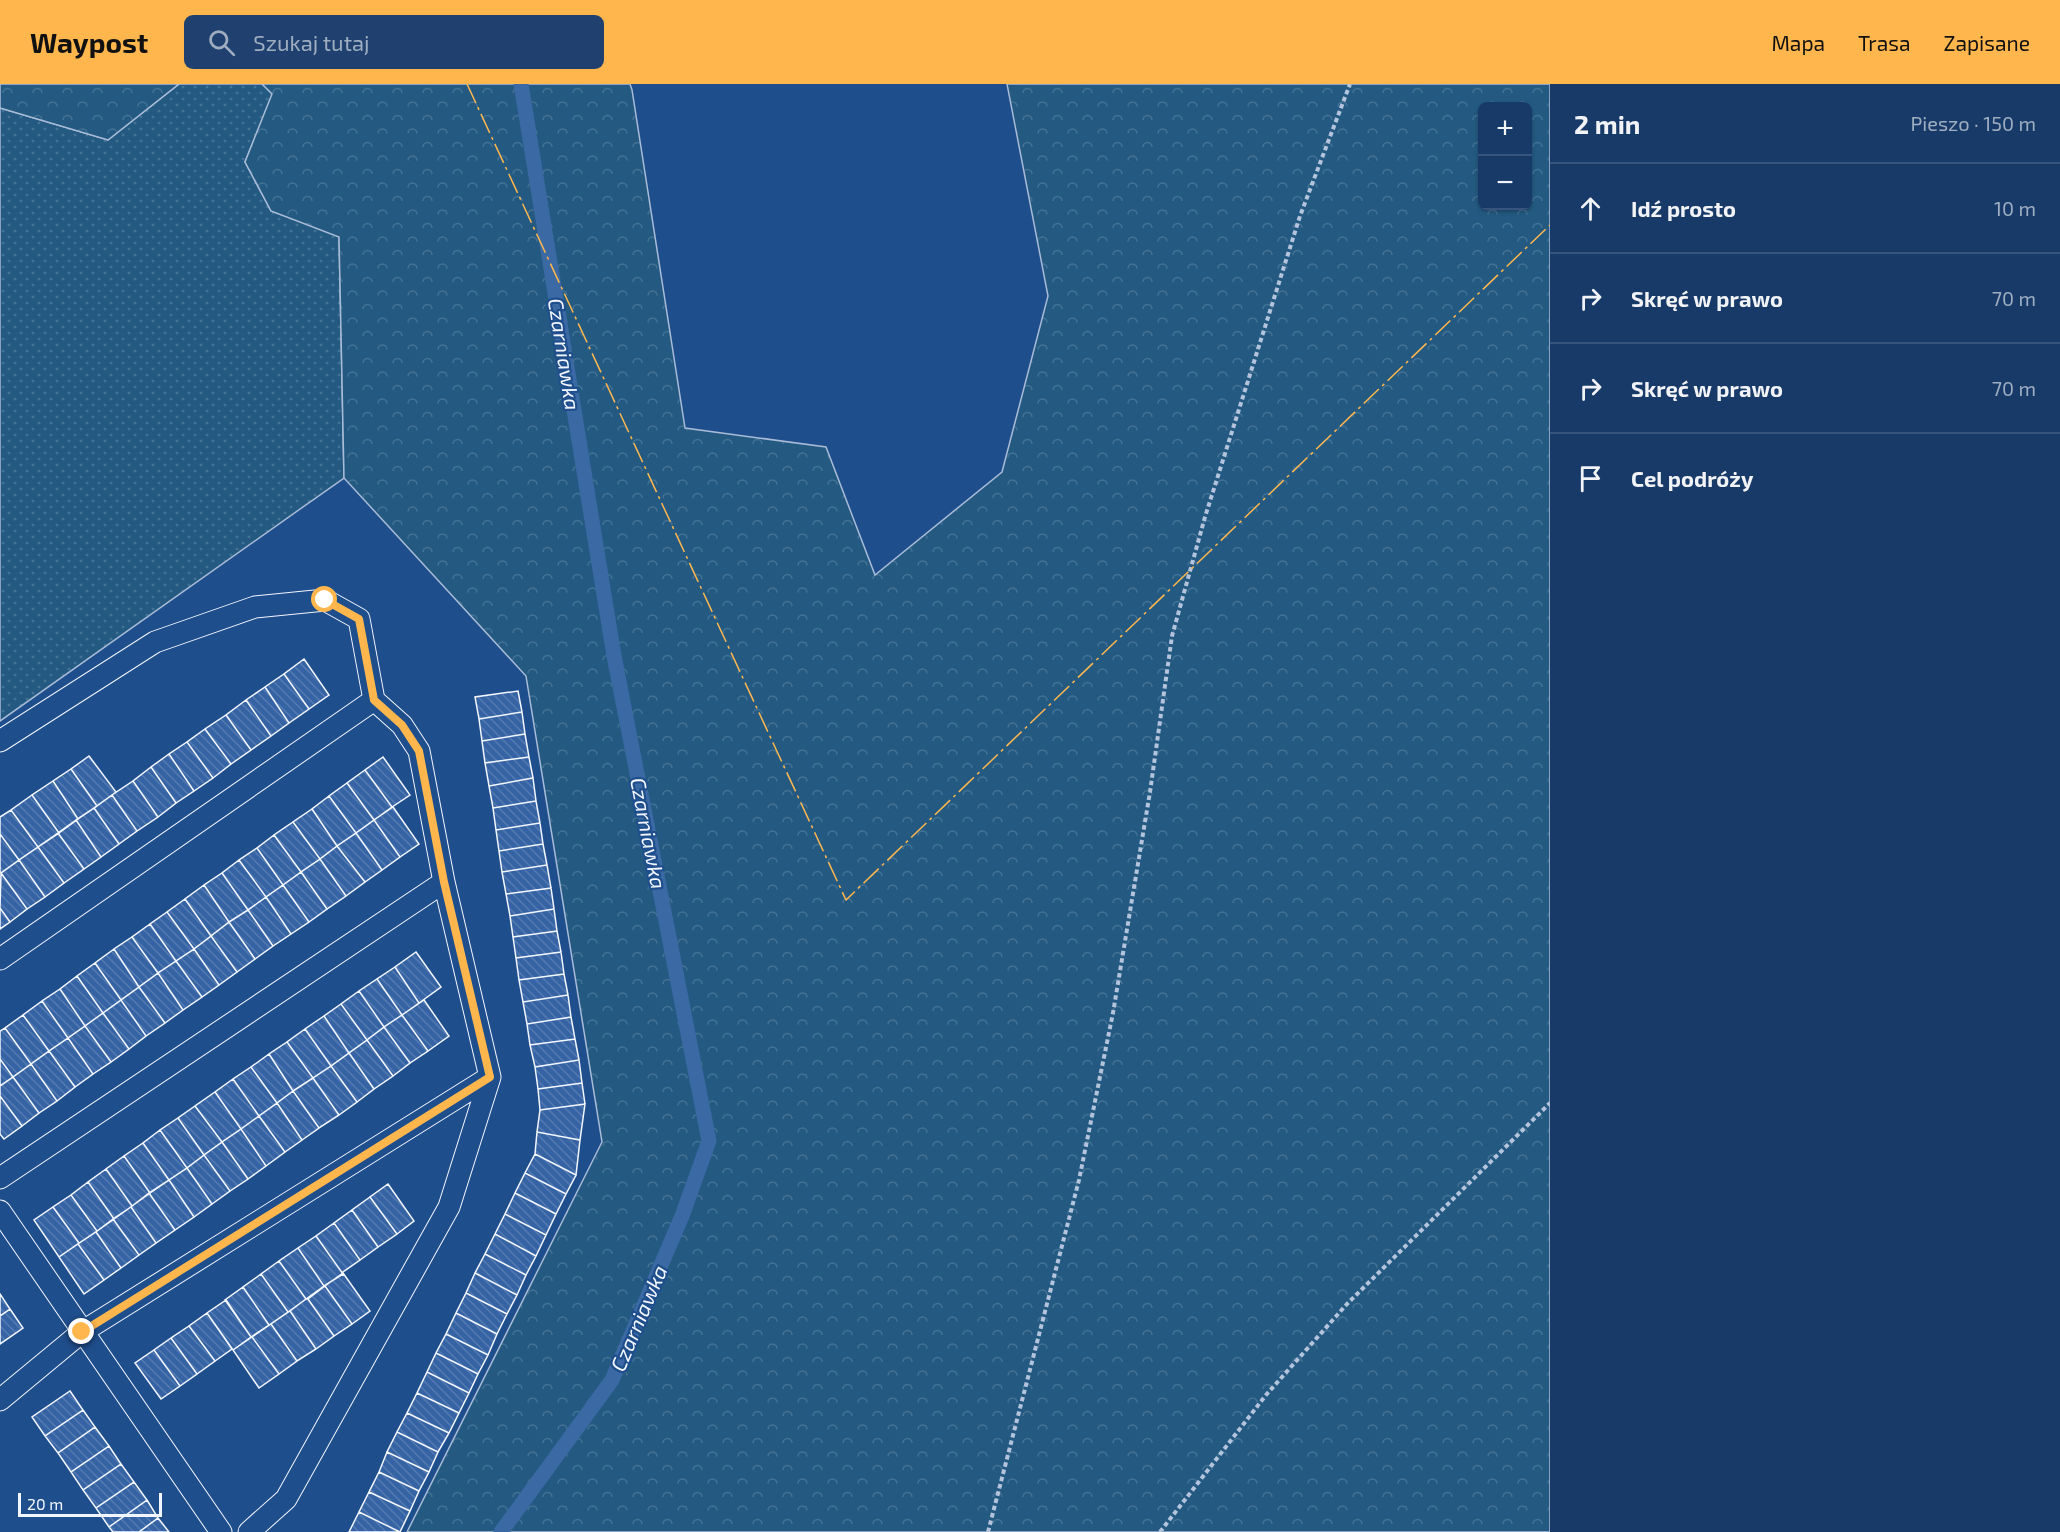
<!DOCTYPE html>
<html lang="pl">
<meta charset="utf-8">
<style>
:root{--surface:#173a69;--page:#20416f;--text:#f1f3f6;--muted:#9eadc0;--line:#36547d;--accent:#ffb74d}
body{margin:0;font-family:"Exo 2",sans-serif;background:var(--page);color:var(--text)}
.controls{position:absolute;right:18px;top:18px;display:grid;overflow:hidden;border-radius:9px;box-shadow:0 2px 4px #0004}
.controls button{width:54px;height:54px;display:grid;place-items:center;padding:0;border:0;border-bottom:2px solid var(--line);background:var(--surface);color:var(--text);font:30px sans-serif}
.scale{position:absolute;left:18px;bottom:15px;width:144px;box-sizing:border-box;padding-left:6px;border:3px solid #f2f6ff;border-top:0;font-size:16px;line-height:21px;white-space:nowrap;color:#f2f6ff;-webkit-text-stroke:4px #1f4e8c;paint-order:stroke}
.stop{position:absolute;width:18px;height:18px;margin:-14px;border:4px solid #ffb74d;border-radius:50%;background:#fff}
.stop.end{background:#ffb74d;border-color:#fff;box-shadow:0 2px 6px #0008}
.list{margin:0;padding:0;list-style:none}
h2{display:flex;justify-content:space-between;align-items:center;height:78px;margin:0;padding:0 24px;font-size:26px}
h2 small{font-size:20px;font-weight:400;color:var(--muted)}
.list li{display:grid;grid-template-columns:39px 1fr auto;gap:18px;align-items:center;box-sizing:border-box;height:90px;padding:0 24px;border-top:2px solid var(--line)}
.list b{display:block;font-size:22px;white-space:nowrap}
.list em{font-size:20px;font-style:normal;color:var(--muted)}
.icon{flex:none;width:33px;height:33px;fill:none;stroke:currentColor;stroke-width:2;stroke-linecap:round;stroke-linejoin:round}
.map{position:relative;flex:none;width:1550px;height:1448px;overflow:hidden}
header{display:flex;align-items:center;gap:36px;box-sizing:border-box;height:84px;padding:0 30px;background:var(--accent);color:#111}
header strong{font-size:28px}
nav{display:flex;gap:33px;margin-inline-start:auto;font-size:21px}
.search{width:420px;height:54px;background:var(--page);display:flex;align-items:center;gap:15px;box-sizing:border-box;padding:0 21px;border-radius:9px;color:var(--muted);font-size:22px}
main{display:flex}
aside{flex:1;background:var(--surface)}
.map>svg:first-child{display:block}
.grass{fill:url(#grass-dots);stroke:#a8bbd7;stroke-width:1.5}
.forest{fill:url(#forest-crowns);stroke:#a8bbd7;stroke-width:1.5;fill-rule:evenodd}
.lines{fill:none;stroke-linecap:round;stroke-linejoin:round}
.stream{stroke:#3b69a3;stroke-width:15}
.building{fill:url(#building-back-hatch);stroke:#f2f6ff;stroke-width:1.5}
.lane-casing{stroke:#f2f6ff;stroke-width:23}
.path{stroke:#b3c4dc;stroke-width:4;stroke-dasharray:4.5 3;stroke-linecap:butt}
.lane{stroke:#1f4e8c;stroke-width:21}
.power{stroke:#ffb74d;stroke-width:1.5;stroke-dasharray:21 4.5 3 4.5;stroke-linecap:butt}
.route{stroke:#ffb74d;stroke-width:8}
.labels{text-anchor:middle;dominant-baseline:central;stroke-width:4.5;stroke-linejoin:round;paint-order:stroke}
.water-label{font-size:21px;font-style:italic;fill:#f2f6ff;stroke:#1f4e8c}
</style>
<header>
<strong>Waypost</strong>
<div class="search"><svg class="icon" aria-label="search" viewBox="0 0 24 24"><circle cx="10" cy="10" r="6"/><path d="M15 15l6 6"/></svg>Szukaj tutaj</div>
<nav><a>Mapa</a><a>Trasa</a><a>Zapisane</a></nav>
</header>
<main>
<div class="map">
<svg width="1550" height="1448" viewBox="0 0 1550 1448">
<defs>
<pattern id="grass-dots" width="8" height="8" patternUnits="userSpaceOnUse" patternTransform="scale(1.5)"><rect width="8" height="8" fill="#245a82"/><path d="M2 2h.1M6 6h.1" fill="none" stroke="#447295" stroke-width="1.8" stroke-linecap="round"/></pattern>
<pattern id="forest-crowns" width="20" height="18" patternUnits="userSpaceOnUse" patternTransform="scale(1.5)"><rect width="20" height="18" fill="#245a82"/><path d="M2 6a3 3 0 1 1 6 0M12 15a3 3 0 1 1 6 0" fill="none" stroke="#447295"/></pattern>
<pattern id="building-back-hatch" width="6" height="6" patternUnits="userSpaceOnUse" patternTransform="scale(1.5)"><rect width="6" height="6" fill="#3563a3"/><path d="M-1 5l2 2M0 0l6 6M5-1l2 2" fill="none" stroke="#537ab1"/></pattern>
</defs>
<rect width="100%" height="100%" fill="#1f4e8c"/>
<path class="grass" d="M179,0H262L273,9L245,78L271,127L339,152L344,394L0,637V24L108,56Z"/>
<path class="forest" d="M0,0H179L108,56L0,24Z
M262,0H630L632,6L685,344L826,363L875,491L1002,388L1048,212L1007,0H1550V1448H407L602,1058L526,592L344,394L339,153L271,127L245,78L272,10ZM1528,22V122H1482V22Z"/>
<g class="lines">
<path class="stream" d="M501,1448L612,1296L682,1132L709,1057L614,572L521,0"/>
</g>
<path class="building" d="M304,575L329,611L309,625L284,590Z
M284,590L309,625L289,639L265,603Z
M265,603L289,639L271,652L246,616Z
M518,607L522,628L479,635L475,613Z
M246,616L271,652L251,666L226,631Z
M522,628L525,650L482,657L479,635Z
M226,631L251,666L231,680L205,645Z
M205,645L231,680L213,694L187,658Z
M525,650L529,673L485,679L482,657Z
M187,658L213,694L194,707L169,670Z
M169,670L194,707L176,719L151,683Z
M89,672L116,708L97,722L71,685Z
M383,673L410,711L392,723L365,686Z
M529,673L533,694L489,702L485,679Z
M151,683L176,719L158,733L133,697Z
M71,685L97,722L78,735L53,697Z
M365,686L392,723L374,736L347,699Z
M533,694L536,717L493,724L489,702Z
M53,697L78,735L59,749L32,711Z
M133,697L158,733L137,747L112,711Z
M347,699L374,736L356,749L329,712Z
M32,711L59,749L38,763L11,726Z
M112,711L137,747L119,760L94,724Z
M329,712L356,749L337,762L312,725Z
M536,717L540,739L496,746L493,724Z
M393,723L419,760L400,773L374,736Z
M94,724L119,760L101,773L76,736Z
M312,725L337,762L320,775L293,738Z
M11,726L38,763L19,776L0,750V733Z
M76,736L101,773L84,785L58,749Z
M374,736L400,773L382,786L356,749Z
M293,738L320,775L301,788L274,751Z
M540,739L543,760L499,767L496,746Z
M58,749L84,785L64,799L38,763Z
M356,749L382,786L365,798L337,762Z
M0,750L19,776L1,789L0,788Z
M274,751L301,788L283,801L257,764Z
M543,760L547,781L502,788L499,767Z
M337,762L365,798L346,812L320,775Z
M38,763L64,799L45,813L19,776Z
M257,764L283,801L266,813L239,776Z
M320,775L346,812L327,825L301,788Z
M19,776L45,813L27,825L1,789Z
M239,776L266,813L248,826L222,789Z
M547,781L551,804L506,810L502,788Z
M301,788L327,825L309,838L283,801Z
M1,789L27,825L10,838L0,824Z
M222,789L248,826L229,838L204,801Z
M204,801L229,838L211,852L185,815Z
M283,801L309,838L291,850L266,813Z
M551,804L554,825L510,832L506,810Z
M266,813L291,850L273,862L248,826Z
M185,815L211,852L194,865L167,828Z
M0,824L10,838L0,845Z
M554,825L557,847L513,853L510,832Z
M248,826L273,862L255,875L229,838Z
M167,828L194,865L176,877L150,840Z
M229,838L255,875L237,888L211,852Z
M150,840L176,877L158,889L132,853Z
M557,847L561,868L516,874L513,853Z
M211,852L237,888L219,901L194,865Z
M132,853L158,889L139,903L114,865Z
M114,865L139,903L121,916L95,879Z
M194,865L219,901L202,913L176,877Z
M416,868L441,903L419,919L395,883Z
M561,868L564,890L519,896L516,874Z
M176,877L202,913L183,926L158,889Z
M95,879L121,916L103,929L77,892Z
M395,883L419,919L402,931L377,895Z
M158,889L183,926L165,939L139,903Z
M564,890L568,911L523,918L519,896Z
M77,892L103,929L85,942L60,905Z
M377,895L402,931L384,943L359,907Z
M139,903L165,939L146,952L121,916Z
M60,905L85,942L68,954L42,917Z
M359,907L384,943L367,956L341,920Z
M568,911L571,933L527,940L523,918Z
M121,916L146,952L129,965L103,929Z
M424,916L449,952L428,967L402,931Z
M42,917L68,954L49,967L23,931Z
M341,920L367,956L349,969L324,932Z
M103,929L129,965L111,978L85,942Z
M23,931L49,967L31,980L5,944Z
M402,931L428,967L410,979L384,943Z
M324,932L349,969L331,982L305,945Z
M571,933L575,955L530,961L527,940Z
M85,942L111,978L93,990L68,954Z
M384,943L410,979L393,992L367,956Z
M5,944L31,980L13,993L0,975V947Z
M305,945L331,982L313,994L287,958Z
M68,954L93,990L75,1003L49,967Z
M575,955L579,976L535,983L530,961Z
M367,956L393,992L374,1005L349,969Z
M287,958L313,994L293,1007L269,970Z
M49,967L75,1003L57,1017L31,980Z
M349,969L374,1005L357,1018L331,982Z
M269,970L293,1007L277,1019L251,983Z
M0,975L13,993L0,1002Z
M579,976L582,999L538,1005L535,983Z
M31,980L57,1017L39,1029L13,993Z
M331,982L357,1018L339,1031L313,994Z
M251,983L277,1019L259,1032L233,995Z
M13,993L39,1029L22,1042L0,1012V1002Z
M313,994L339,1031L319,1044L293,1007Z
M233,995L259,1032L241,1045L215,1008Z
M582,999L585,1020L540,1026L538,1005Z
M293,1007L319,1044L302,1056L277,1019Z
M215,1008L241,1045L222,1058L195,1022Z
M0,1012L22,1042L4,1055L0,1050Z
M277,1019L302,1056L285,1068L259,1032Z
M585,1020L580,1056L537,1048L540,1026Z
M195,1022L222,1058L204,1071L178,1034Z
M259,1032L285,1068L266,1082L241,1045Z
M178,1034L204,1071L187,1084L160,1046Z
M241,1045L266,1082L248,1095L222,1058Z
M160,1046L187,1084L169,1096L143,1059Z
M537,1048L580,1056L576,1091L535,1070Z
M222,1058L248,1095L230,1107L204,1071Z
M143,1059L169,1096L150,1109L124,1072Z
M535,1070L576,1091L566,1110L525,1089Z
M204,1071L230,1107L212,1120L187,1084Z
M124,1072L150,1109L132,1122L106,1085Z
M187,1084L212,1120L194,1133L169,1096Z
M106,1085L132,1122L114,1135L88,1098Z
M525,1089L566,1110L556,1130L515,1109Z
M169,1096L194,1133L175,1146L149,1109Z
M88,1098L114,1135L97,1147L71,1111Z
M388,1100L414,1137L397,1150L370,1113Z
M149,1109L175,1146L156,1159L131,1123Z
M515,1109L556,1130L546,1151L505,1130Z
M71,1111L97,1147L79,1159L53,1123Z
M370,1113L397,1150L378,1163L352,1126Z
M53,1123L79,1159L59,1173L34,1136Z
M131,1123L156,1159L139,1171L113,1135Z
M352,1126L378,1163L360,1176L334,1139Z
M505,1130L546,1151L536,1172L495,1150Z
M113,1135L139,1171L121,1184L96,1148Z
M334,1139L360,1176L343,1188V1190L316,1152Z
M96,1148L121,1184L104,1196L78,1160Z
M495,1150L536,1172L526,1191L485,1170Z
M316,1152L343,1190L324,1202L298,1164Z
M78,1160L104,1196L84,1210L59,1173Z
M298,1164L324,1202L306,1215L279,1177Z
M485,1170L526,1191L517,1211L475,1189Z
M279,1177L306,1215L288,1228L261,1190Z
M343,1189L370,1227L352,1240L325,1202Z
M475,1189L517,1211L507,1230L466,1209Z
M261,1190L288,1228L269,1241L243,1203Z
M325,1202L352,1240L334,1252L308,1215Z
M243,1203L269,1241L251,1253L225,1216Z
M466,1209L507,1230L497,1250L456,1229Z
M0,1210L10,1225L0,1232Z
M306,1215H308L334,1252L316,1265L290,1227Z
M226,1216L251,1253L233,1266L207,1229Z
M10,1225L23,1244L0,1260V1232Z
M290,1227L316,1265L297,1277L271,1240Z
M207,1229L232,1265L215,1277L189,1242Z
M456,1229L497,1250L488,1271L446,1250Z
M271,1240L297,1277L279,1290L252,1253Z
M189,1242L215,1277L197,1290L171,1254Z
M446,1250L488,1271L478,1290L436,1269Z
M252,1253L279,1290L259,1304L233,1266Z
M171,1254L197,1290L180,1302L154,1266Z
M154,1266L180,1302L161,1315L135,1279Z
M436,1269L478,1290L469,1309L427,1288Z
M427,1288L469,1309L459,1329L417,1309Z
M70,1307L83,1326L45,1352L32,1333Z
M417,1309L459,1329L449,1349L407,1329Z
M83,1326L95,1343L58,1369L45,1352Z
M407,1329L449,1349L438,1368L397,1348Z
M95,1343L109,1362L71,1388L58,1369Z
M397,1348L438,1368L429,1388L387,1368Z
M109,1362L121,1380L83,1406L71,1388Z
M387,1368L429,1388L419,1407L379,1388Z
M121,1380L134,1398L96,1424L83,1406Z
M379,1388L419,1407L410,1427L369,1408Z
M134,1398L147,1416L109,1443L96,1424Z
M369,1408L410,1427L400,1448L359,1428Z
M147,1416L158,1434L139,1448H113L109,1443Z
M359,1428L400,1448H349Z
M158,1434L169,1448H139Z"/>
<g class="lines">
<defs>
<path id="lane" d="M0,657L155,558L255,523L325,516L359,535L374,616L402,641L419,667L444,798L490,993L449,1123L286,1415L249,1448
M0,875L374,616
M0,1094L444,798
M0,1127L221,1448
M0,1316L82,1248L490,993"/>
</defs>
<use href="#lane" class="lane-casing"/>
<path class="path" d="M988,1448L1079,1096L1113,929L1150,708L1172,552L1205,433L1300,132L1350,0
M1160,1448L1266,1311L1347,1220L1550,1019"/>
<use href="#lane" class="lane"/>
<path class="power" d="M467,0L846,816L1550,141"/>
</g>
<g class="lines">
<path class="route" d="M82,1248L490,993L444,798L419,667L402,641L374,616L359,535L325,516"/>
</g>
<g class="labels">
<g class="water-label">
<text transform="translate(565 270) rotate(81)">Czarniawka</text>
<text transform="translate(649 749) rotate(79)">Czarniawka</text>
<text transform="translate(638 1234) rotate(-67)">Czarniawka</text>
</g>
</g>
</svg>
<div class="controls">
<button>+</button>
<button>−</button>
</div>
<div class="scale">20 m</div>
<div class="stop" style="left:325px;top:516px"></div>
<div class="stop end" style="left:82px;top:1248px"></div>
</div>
<aside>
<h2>2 min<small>Pieszo · 150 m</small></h2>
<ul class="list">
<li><svg class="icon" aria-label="ahead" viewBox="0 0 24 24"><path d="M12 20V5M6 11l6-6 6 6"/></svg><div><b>Idź prosto</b></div><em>10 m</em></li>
<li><svg class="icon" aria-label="right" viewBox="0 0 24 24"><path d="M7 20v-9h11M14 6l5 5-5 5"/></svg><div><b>Skręć w prawo</b></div><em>70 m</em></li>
<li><svg class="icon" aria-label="right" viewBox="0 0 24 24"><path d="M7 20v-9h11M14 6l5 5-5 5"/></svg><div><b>Skręć w prawo</b></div><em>70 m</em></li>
<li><svg class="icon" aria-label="arrive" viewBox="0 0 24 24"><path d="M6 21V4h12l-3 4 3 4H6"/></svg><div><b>Cel podróży</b></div></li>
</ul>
</aside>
</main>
